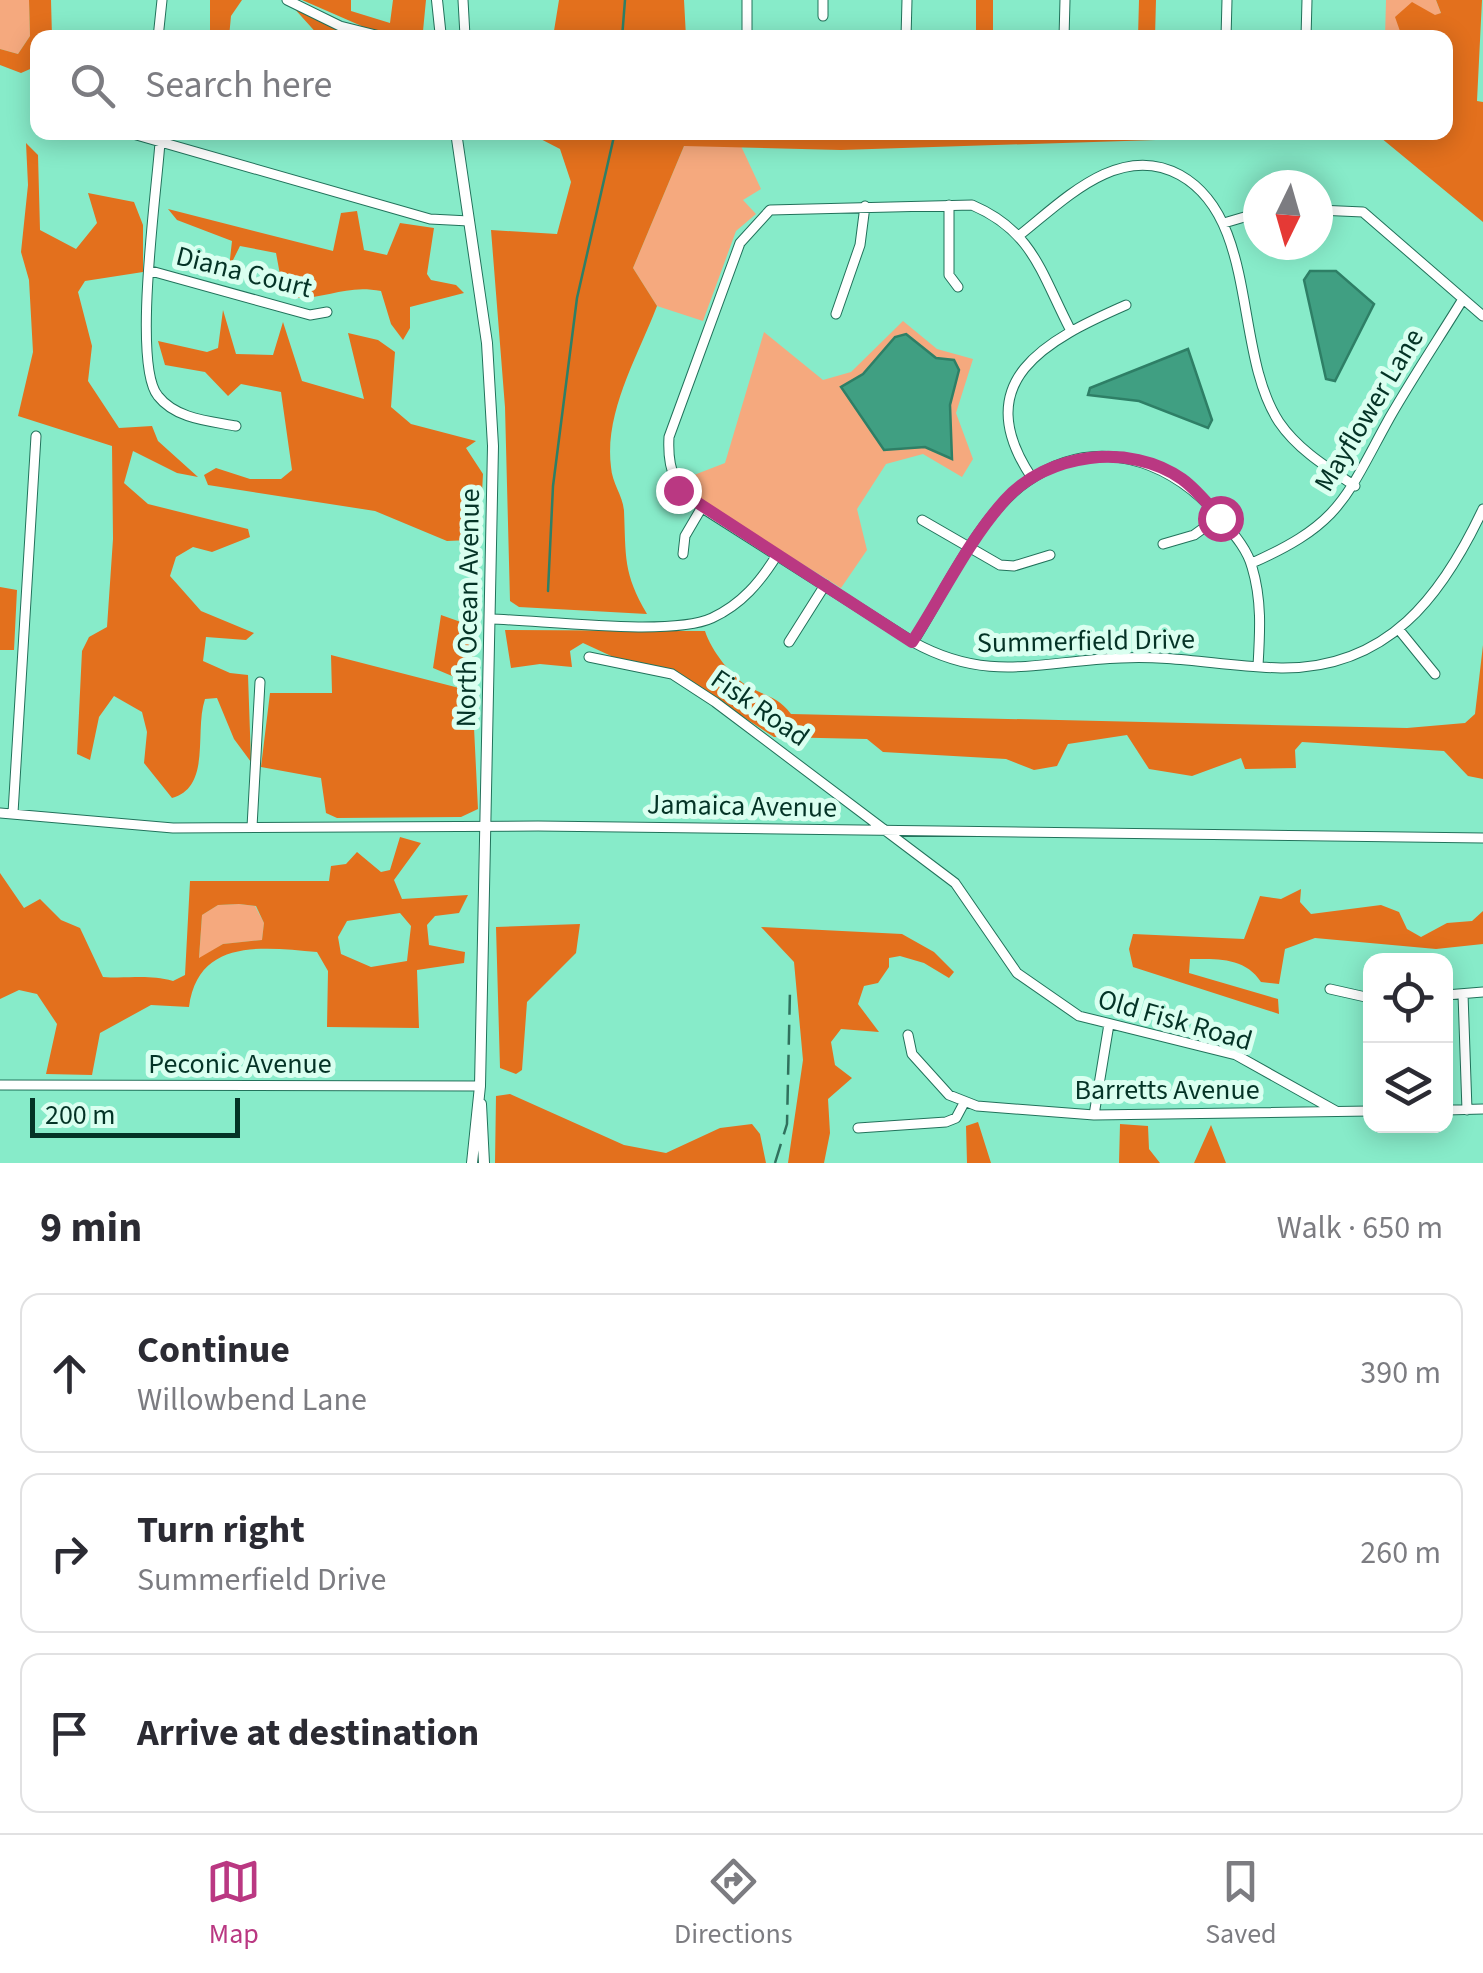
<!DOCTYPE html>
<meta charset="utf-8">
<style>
:root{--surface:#fff;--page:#f7f7f7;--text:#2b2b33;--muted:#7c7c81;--line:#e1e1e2;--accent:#ba3882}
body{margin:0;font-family:"Source Sans 3",sans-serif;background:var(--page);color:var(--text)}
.controls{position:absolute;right:30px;bottom:30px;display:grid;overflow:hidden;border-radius:20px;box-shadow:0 5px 25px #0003}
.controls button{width:90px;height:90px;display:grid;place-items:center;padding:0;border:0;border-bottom:2px solid var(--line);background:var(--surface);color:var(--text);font:50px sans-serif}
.compass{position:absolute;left:1243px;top:170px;width:90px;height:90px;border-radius:50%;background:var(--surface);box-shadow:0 5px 25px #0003;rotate:185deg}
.scale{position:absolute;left:30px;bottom:25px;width:210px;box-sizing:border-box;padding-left:10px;border:5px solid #043326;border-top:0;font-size:28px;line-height:35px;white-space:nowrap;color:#043326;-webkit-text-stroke:8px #dafff0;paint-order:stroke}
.stop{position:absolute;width:30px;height:30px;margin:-22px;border:8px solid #ba3882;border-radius:50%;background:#fff}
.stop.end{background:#ba3882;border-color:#fff;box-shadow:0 2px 10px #0008}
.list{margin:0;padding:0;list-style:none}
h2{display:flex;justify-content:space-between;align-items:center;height:130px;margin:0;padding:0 40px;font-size:42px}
h2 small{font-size:32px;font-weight:400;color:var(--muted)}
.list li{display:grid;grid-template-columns:65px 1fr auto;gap:30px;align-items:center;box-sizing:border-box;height:160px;margin:0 20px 20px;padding:0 20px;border:2px solid var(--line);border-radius:20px}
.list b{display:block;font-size:38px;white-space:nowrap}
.list p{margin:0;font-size:32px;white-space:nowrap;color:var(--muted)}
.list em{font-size:32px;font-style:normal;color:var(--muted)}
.icon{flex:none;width:55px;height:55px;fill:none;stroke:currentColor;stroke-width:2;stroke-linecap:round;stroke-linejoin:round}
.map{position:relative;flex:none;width:1483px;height:1163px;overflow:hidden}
.search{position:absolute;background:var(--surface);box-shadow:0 5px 25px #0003;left:30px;right:30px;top:30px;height:110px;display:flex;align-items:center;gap:25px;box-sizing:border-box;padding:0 35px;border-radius:20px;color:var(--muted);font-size:38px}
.sheet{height:670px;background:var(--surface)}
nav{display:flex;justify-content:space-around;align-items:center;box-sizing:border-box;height:140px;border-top:2px solid var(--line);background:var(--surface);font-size:28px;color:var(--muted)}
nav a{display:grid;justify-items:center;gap:5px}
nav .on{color:var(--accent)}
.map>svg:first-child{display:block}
.green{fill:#f5a97e}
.forest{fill:#e3701d;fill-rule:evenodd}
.water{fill:#409f82;stroke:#2e7f66;stroke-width:2.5}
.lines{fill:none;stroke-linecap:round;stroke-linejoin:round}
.stream{stroke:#2e7f66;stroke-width:2.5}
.minor-casing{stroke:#22725b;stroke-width:11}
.major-casing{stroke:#22725b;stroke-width:12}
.minor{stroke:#fff;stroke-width:9}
.major{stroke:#fff;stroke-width:10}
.rail{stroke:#30715d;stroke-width:2.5;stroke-dasharray:20 10;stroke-linecap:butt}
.route{stroke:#ba3882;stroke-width:12}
.labels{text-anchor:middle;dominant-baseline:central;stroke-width:10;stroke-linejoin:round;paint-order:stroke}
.street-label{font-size:28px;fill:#043326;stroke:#dafff0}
</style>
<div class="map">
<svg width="1483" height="1163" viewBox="0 0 1483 1163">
<rect width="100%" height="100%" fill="#87ebc9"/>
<path class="green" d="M0,0H29L30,36L18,54L0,49Z
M1386,0H1436L1441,13L1401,33L1419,37L1385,38Z
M684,146H741L761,189L743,200L756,214L736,231L703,321L657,306L633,268Z
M903,321L937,349L973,359L956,413L973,459L962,477L923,454L886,464L857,509L867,550L841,588L697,498L681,480L725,463L764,332L823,380L851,372Z
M239,904L255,906L264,923L262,940L223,944L199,959L202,915L218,905Z"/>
<path class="forest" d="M29,0H51L52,37L38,38L37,66L21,73L0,65V49L18,54L30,36Z
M210,0H242L231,16L229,37H210Z
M302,0H351V11L390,23L393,0H426L423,31H373Z
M559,0H684L686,37H553Z
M976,0H993V37H976Z
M1139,0H1156L1155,37H1138Z
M1436,0H1482L1477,101L1483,102V222L1375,133L841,150L684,146L633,268L657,306C638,356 604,412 611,467C612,483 623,496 624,511C626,557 623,573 647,614L519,607L510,601L505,407L491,230L557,234L571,182L560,149L529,133L1446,132L1449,58L1446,38L1401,34L1395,17L1412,2L1435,15L1441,13Z
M292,6L357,36L364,37H320Z
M26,143L38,155L40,230L76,249L97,223L88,193L134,202L143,225V272L85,281L78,292L92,346L88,381L119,428L152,426L158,441L198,477L177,473L133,451L124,483L148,504L248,529L250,537L212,552L193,547L176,557L170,576L201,611L254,633L246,640L206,637L203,661L230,673L248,675L251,762L234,739L217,698L205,699C194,731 212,787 172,798L144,763L147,732L142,712L114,696L99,717L90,760L77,754L82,651L89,637L107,627L113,539L112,446L18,416L33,352L29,280L21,252L28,185Z
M168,209L333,251L341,213L357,211L364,250L387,255L400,223L434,228L427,274L431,280L456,285L464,293L410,307V328L403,340L391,324L381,291C346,284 328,299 293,298L281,280L276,253L240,246L229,268L232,241L177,220Z
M223,310L236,354L273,355L283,322L302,381L364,399L348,333L378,340L395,352L391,407L411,424L476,441L466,448L483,474L480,530L470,540L447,541L375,511L208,485L204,475L216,468L250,479H281L292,470L281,392L241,384L228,396L205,372L165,365L158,341L207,352L218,348Z
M0,587L17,590L14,650H0Z
M441,615L475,627L472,678L464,681L433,668Z
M505,630L705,631C711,650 732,678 751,688C768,697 778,697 791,714L1407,728L1465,723L1475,714L1483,645V779L1468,776L1444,751L1302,742L1295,750L1296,768L1245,769L1241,758L1192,776L1149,769L1127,735L1068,744L1057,766L1034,770L1006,759L883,752L867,739L774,737L673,671L622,661L583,643L570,651L572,667L540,664L511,668Z
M331,655L463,689L473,707L478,809L461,817L337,818L326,813L321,778L261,767L270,693H332Z
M400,837L421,843L394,880L402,899L468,895L459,913L435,916L427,925L429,945L465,952L464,963L417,970L419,1028L327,1027L328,971L317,952C263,947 198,938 189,1007L151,1005L100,1033L92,1075L46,1074L57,1024L37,994L19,990L0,999V873L24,908L40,899L61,920L80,928L103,977C129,979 147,974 173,981L185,975L190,881H329L331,866L346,864L357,852L381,872L390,870ZM239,904L256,906L264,923L262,940L223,944L199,958L202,915L218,905ZM400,913L411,926L407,961L371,967L341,954L338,937L347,921Z
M1301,889L1300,902L1311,914L1381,905L1399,912L1407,929L1421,937L1447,923L1472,921L1483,911V944L1436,949L1315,938L1285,949L1279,984L1261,982C1245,957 1217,959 1190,959L1189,973L1278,999L1279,1014L1133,967L1129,949L1133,934L1244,939L1260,896L1281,899Z
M580,924L576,953L527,1002L522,1070L516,1074L500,1068L496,927Z
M761,927L902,934L934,952L954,972L949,978L924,963L900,956L889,958V967L878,983L864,986L858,1004L879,1032L841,1029L831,1042L835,1065L852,1078L828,1099L830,1133L824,1163H788L803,1060L794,962Z
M510,1094L624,1145L666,1153L720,1128L752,1124L760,1134L766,1163H495L496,1096Z
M978,1122L991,1163H967L966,1126Z
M1120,1124L1148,1126L1149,1149L1160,1163H1119Z
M1211,1125L1226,1163H1194Z"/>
<path class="water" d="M1310,271H1336L1374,304L1335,381L1326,379L1304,280Z
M906,334L936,358L954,360L959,370L950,405L952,459L925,447L884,450L841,387L863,374L895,337Z
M1188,349L1212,420L1208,428L1139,401L1088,395L1090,388Z"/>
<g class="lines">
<path class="stream" d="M622,38L625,0
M548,591L553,486L577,298L615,132"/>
<defs>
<path id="minor" d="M287,0L340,26L388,38
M463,0L465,36
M823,16V0
M158,38L162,0
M747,38V0
M906,38L907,0
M1064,38L1065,0
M1226,38L1227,0
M1306,38L1307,0
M126,132L430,219L469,221
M160,142C157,189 132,365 158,396C176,419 209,421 236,426
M949,205V275L958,287
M1318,210L1363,212L1483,316
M1224,223L1258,213
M1021,234C1065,199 1120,142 1180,175C1259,219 1233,352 1279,422C1298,450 1328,468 1355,486
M151,271L310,315L327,312
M836,314L860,245L865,206
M1070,329C1041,273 1033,231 972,205L770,210L740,243L669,437C667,473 676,488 704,509L913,642C989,684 1039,661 1121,658C1175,655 1227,667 1281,668C1388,669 1442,596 1483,509
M1032,478C967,381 1046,340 1126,305
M922,520L1000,565L1014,566L1050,555
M1163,544L1194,535L1219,517
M683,554L685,536L702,507
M1252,563C1342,523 1345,498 1390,417C1413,377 1439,338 1463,299
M490,619C541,620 671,637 712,618C742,604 760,582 777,555
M1400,631L1435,674
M789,642L825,585
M913,642C944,593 980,513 1028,481C1096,434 1168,459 1219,516C1231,531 1247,548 1252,567C1262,600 1260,632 1258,666
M589,657L672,674L715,702L955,883L1017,973L1079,1016L1236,1055L1336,1111
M0,813L173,828L538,826L1483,838
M13,813L36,436
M252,827L260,682
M1330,989L1370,998
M1463,994L1467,1110
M1446,995L1483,992
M908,1035L912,1054L949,1095L977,1106L1094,1115L1370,1111
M0,1085L480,1086
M1446,1110L1483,1109
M1094,1115L1109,1024
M858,1128L946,1122L956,1118L964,1103"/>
<path id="major" d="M437,0L441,38
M456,132L487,343L493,446L480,1086L472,1163
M481,1104L484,1163"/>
</defs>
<use href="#minor" class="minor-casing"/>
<use href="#major" class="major-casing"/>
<use href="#minor" class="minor"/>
<use href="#major" class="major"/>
<path class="rail" d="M775,1163L787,1124L790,990"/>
</g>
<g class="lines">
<path class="route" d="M678,490L912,642C942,596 968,541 1005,500C1047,453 1130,442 1182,479C1196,489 1208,504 1220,518"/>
</g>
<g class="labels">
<g class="street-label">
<text transform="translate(244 272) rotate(14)">Diana Court</text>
<text transform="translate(1369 410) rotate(-59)">Mayflower Lane</text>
<text transform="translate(468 608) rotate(-89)">North Ocean Avenue</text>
<text transform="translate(1086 641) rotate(-1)">Summerfield Drive</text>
<text transform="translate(760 708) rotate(35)">Fisk Road</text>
<text transform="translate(742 806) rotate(1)">Jamaica Avenue</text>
<text transform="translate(1175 1020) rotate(16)">Old Fisk Road</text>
<text x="240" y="1064">Peconic Avenue</text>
<text x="1167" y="1090">Barretts Avenue</text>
</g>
</g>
</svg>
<div class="controls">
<button><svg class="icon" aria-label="locate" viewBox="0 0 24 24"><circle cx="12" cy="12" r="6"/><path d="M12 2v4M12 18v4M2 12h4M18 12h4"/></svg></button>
<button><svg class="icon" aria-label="layers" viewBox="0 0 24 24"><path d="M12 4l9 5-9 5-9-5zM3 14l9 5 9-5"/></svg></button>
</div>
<svg class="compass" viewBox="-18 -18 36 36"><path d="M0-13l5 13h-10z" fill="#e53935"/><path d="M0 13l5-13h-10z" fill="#7c7c81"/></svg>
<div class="scale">200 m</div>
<div class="stop" style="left:1220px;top:518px"></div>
<div class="stop end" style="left:678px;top:490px"></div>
<div class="search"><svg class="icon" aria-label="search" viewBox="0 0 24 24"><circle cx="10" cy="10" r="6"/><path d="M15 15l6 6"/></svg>Search here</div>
</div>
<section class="sheet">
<h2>9 min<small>Walk · 650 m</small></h2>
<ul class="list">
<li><svg class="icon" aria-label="ahead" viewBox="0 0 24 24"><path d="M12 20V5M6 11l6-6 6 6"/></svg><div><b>Continue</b><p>Willowbend Lane</p></div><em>390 m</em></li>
<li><svg class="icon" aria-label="right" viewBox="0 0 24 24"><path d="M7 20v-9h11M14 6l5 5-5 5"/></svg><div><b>Turn right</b><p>Summerfield Drive</p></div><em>260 m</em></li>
<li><svg class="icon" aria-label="arrive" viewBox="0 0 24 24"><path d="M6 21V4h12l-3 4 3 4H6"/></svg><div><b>Arrive at destination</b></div></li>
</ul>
</section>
<nav>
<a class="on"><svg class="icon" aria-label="map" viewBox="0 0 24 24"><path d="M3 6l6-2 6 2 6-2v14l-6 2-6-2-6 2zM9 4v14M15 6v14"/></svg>Map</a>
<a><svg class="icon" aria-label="directions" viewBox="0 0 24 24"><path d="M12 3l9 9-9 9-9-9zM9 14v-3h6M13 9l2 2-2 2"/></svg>Directions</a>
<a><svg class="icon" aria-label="saved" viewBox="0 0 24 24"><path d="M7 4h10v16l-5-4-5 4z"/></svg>Saved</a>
</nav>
